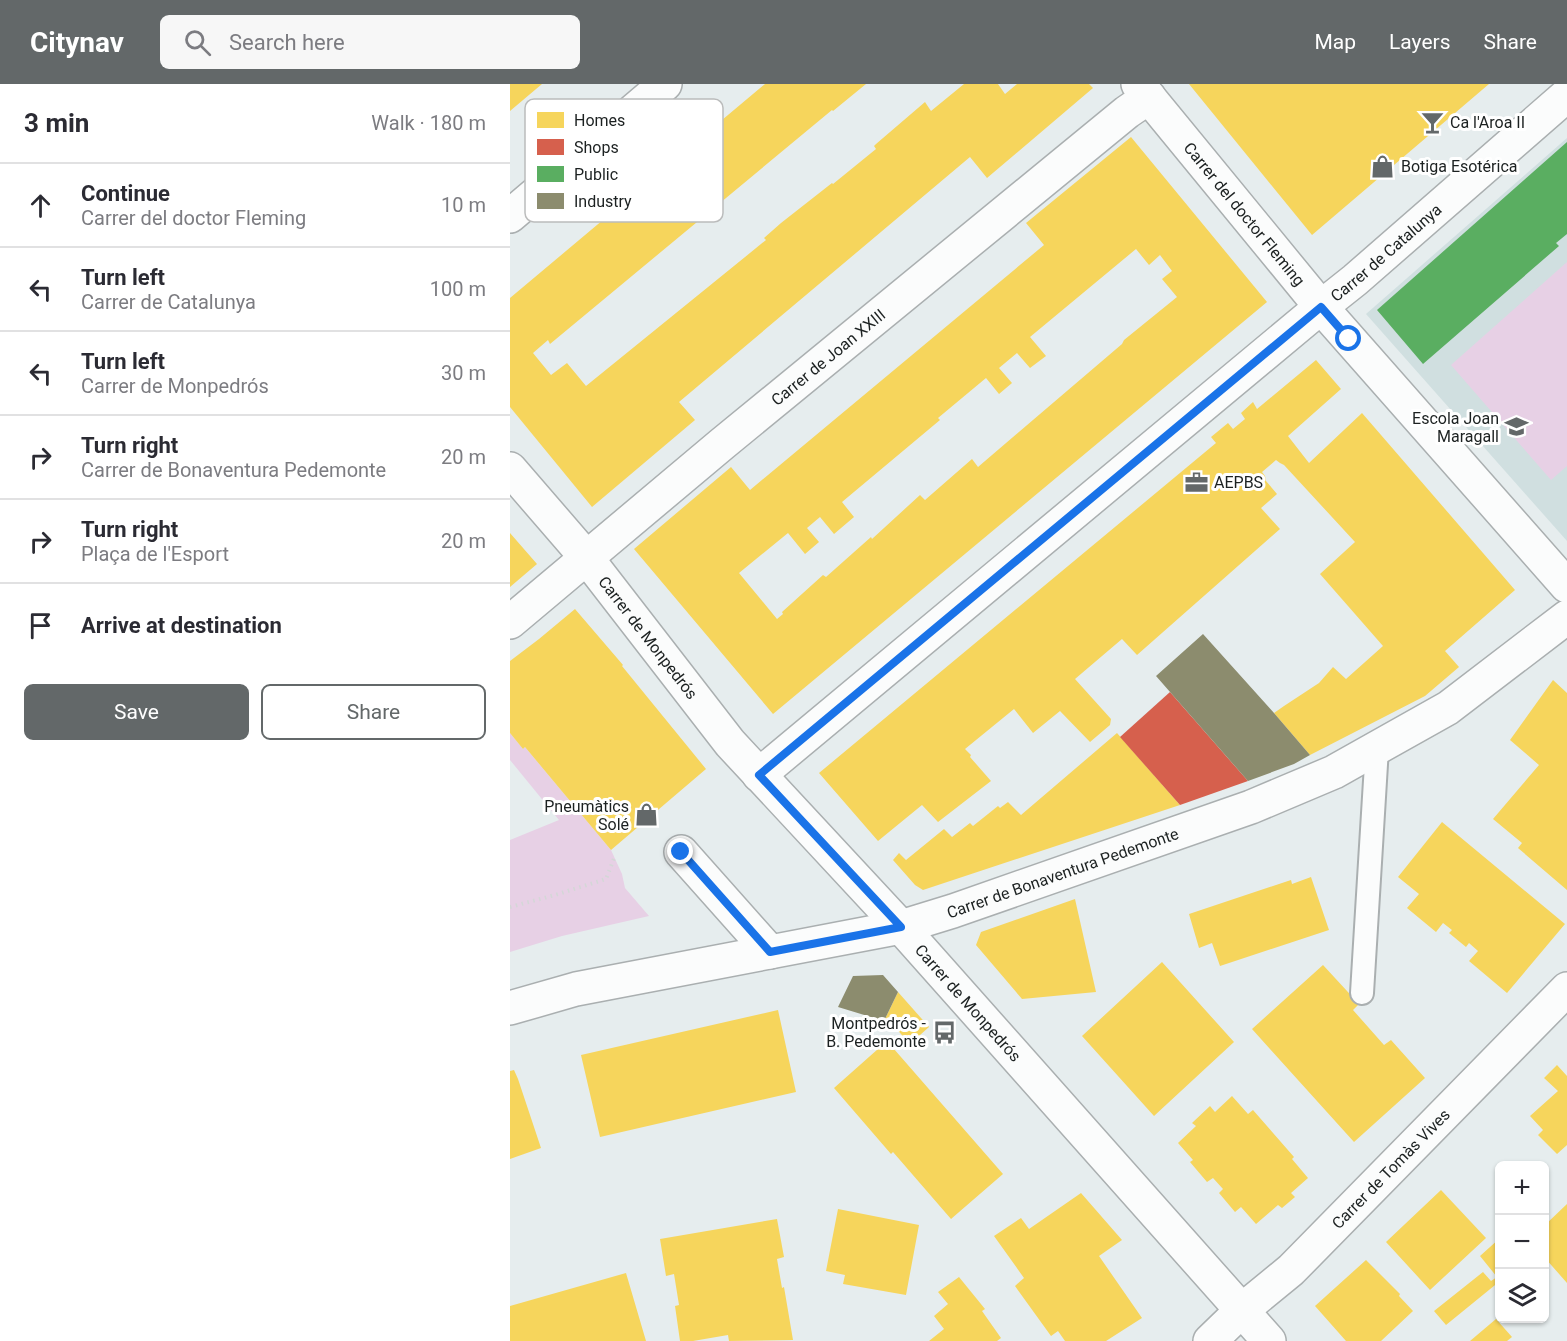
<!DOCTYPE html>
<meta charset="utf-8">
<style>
:root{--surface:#fff;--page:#f7f7f7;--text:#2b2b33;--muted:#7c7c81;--line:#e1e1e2;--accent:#636869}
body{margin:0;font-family:Roboto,sans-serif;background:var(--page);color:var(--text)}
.controls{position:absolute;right:18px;bottom:18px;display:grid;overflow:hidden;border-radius:9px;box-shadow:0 2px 4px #0004}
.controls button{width:54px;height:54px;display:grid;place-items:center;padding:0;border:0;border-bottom:2px solid var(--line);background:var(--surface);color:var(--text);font:30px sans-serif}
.stop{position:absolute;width:18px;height:18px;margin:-14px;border:4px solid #1a73e8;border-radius:50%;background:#fff}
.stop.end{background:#1a73e8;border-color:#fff;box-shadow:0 2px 6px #0008}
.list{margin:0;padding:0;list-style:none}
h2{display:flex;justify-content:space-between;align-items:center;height:78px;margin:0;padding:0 24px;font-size:26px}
h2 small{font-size:20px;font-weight:400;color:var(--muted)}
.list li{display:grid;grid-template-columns:39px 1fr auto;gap:18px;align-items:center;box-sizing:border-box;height:84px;padding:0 24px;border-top:2px solid var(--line)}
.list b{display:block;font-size:22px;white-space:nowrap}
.list p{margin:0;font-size:20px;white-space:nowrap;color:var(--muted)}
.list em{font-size:20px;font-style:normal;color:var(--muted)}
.actions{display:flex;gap:12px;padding:18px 24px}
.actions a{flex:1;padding:14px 0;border:2px solid var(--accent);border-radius:9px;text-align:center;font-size:21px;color:var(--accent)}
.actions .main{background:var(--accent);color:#fff}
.icon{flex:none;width:33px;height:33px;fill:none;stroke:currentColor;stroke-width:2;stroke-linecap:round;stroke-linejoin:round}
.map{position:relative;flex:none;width:1057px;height:1257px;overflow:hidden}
header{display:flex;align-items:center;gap:36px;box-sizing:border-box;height:84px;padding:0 30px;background:var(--accent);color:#fff}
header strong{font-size:28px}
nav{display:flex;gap:33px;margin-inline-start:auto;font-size:21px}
.search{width:420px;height:54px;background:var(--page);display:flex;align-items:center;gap:15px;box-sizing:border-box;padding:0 21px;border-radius:9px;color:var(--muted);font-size:22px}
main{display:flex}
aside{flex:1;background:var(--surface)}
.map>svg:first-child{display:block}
.built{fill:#d0dfe0}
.green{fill:#e7d0e5}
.homes{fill:#f6d55c;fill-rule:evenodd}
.shops{fill:#d6604d}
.public{fill:#5aae61}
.industry{fill:#8c8c6e}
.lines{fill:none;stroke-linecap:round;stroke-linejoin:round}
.service-casing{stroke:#aaafb0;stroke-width:26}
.minor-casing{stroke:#aaafb0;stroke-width:36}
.tertiary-casing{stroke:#aaafb0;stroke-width:36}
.path{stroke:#d4d7d7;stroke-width:4;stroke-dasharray:1.5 4.5;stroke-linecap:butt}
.service{stroke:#fbfcfc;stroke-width:22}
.minor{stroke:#fbfcfc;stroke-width:33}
.tertiary{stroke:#fbfcfc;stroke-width:33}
.route{stroke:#1a73e8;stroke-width:8}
.labels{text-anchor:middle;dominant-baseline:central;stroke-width:6;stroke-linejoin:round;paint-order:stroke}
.poi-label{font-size:16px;fill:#1c2121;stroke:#fff;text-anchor:start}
.street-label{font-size:16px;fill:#1c2121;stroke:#fff}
.key{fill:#fff;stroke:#bbbcbc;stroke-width:1.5}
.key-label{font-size:16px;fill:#1c2121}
</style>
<header>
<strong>Citynav</strong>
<div class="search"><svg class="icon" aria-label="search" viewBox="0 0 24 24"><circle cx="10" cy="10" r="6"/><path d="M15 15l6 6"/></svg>Search here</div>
<nav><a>Map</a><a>Layers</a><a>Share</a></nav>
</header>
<main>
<aside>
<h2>3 min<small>Walk · 180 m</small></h2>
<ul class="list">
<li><svg class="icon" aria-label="ahead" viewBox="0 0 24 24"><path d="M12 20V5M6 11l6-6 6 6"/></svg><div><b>Continue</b><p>Carrer del doctor Fleming</p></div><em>10 m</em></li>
<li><svg class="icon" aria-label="left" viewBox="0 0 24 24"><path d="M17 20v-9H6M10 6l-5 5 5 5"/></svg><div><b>Turn left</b><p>Carrer de Catalunya</p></div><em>100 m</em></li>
<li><svg class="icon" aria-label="left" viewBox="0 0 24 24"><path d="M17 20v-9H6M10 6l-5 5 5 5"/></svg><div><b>Turn left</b><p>Carrer de Monpedrós</p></div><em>30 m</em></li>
<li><svg class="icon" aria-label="right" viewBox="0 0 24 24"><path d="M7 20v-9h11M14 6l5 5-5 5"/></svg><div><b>Turn right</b><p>Carrer de Bonaventura Pedemonte</p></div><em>20 m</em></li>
<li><svg class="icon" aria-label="right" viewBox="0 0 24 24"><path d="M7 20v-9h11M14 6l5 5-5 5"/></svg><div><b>Turn right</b><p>Plaça de l'Esport</p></div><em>20 m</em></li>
<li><svg class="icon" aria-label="arrive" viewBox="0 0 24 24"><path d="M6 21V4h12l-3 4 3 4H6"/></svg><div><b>Arrive at destination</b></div></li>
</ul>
<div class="actions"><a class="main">Save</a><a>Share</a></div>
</aside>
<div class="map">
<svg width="1057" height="1257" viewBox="0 0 1057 1257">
<rect width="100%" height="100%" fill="#e6edee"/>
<path class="built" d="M1057,54V457L856,230Z"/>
<path class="green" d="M1057,178V382L1041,396L941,281Z
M0,649L13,665L15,663L101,766L112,790L115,804L139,832L52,852L0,868V756L49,736L0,676Z"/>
<path class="homes" d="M0,0H32L0,27Z
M255,0H356L323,27L322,26L40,260L38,256L23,269L41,291L57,279L76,302L256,156L254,154L271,139L322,99L323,100L366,65L364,62L366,60L415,18L421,27L454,0H488L495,10L507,0H579L583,4L477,94L460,73L169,318L185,336L82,423L0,323V214Z
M679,0H979L802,151Z
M621,53L757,218L263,630L124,465L221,383L240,406L534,161L516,139ZM626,165L639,181L650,171L662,187L652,195L667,213L614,256L612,260L468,383L462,375L415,416L410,411L362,455L361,453L316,493L313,491L272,528L273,530L267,535L229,489L278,449L295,470L309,458L297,444L310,433L324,450L344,433L332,418L430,336L428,334L476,294L489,310L502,299L489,284L507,269L520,284L536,272L520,253Z
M806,276L831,305L778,352L799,379L852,329L1005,506L935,567L949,583L915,612L800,671L764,629L774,622L809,599L823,583L836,595L873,562L810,490L845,458L774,381L770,379L766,376L752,388L755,392L756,397L767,410L751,424L770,445L627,571L612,555L565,595L601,635L600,641L580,658L550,627L523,649L504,625L455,665L461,671L460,673L481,697L428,738L412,721L368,757L309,689L706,359L701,353L718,339L723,345L735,335L731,329L743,318L747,325Z
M0,449L27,480L0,503Z
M65,525L113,581L112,582L196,685L101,766L15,663L13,665L0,649V577L29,555Z
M1043,596L1057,609V806L1008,764L1012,759L983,735L1029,681L1000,656Z
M607,649L670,721L413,806L405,801L383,776L389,769L396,776L434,745L442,753L460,739L463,742L488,722L490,724L498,718L511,731Z
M932,738L1055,840L997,909L959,877L968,867L959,859L956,863L939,849L942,846L933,839L926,848L897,824L909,810L888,793Z
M801,793L819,846L710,882L702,859L689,864L679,830L781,796L782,800Z
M565,815L586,908L512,915L466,861L471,848Z
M652,878L724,958L644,1032L572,952Z
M813,881L849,920L843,926L874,961L881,956L915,994L844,1058L742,945Z
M388,908L419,943L400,960L382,940L374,937Z
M268,926L286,1008L90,1053L71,971Z
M377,957L493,1090L441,1135L383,1068L381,1070L324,1004Z
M1047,981L1057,992V1061L1047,1070L1028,1051L1033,1046L1020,1032L1048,1007L1034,994Z
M4,986L8,995L31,1064L0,1075V987Z
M722,1012L738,1030L743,1026L784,1073L782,1075L798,1094L781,1109L785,1113L772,1124L768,1121L746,1140L731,1123L725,1128L709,1109L713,1105L703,1094L697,1098L680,1078L683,1076L668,1059L686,1042L682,1039L700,1022L705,1028Z
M931,1106L976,1154L920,1206L876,1158Z
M571,1109L612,1156L589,1172L632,1234L596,1257H555L548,1247L541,1252L505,1202L514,1194L484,1152L511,1134L519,1145Z
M1057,1120V1199L1035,1174V1141Z
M328,1125L409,1141L396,1211L333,1200L335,1191L316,1187Z
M267,1135L274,1173L267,1175L272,1204L274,1203L283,1256L219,1257L218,1251L183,1257H170L165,1222L169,1221L164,1190L156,1192L150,1155Z
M990,1154V1197L936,1241L924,1227L973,1188L981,1197L987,1193L970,1172Z
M856,1176L890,1210L889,1212L903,1227L871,1257H836L805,1222Z
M116,1189L136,1257H0V1222Z
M449,1193L475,1225L472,1227L491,1254L487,1257H419L434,1245L424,1232L438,1220L428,1208Z
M986,1235L1002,1253L997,1257H960Z"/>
<path class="shops" d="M660,608L738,697L670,721L610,653Z"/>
<path class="public" d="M1057,58V150L1046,159L1049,162L913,280L867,226Z"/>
<path class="industry" d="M693,550L764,629L800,671L784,680L738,697L646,592Z
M373,891L388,908L374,937L328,923L343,892Z"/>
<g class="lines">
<defs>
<path id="service" d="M852,909L867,664"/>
<g id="minor">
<path id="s1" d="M628,0L811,223L1057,502"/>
<path id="s2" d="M0,385L76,473L220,659L391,843L759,1257"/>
<path id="s3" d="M0,538L212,360L617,28L639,13"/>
<path id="s4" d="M249,691L811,223L845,196L1057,11"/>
<path d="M171,768L260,868"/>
<path id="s5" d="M0,924L66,905L391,843L443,827L741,723L824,688L938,624L1057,533"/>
<path id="s6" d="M700,1257L731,1227L781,1186L1057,905"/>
</g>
<path id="tertiary" d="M0,132L155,0"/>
</defs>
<use href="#service" class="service-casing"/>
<use href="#minor" class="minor-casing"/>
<use href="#tertiary" class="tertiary-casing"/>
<path class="path" d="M0,823L45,811L96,795L105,772"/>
<use href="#service" class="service"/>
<use href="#minor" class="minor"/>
<use href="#tertiary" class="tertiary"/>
</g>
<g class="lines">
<path class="route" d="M171,768L260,868L391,843L249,691L811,223L839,255"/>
</g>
<defs>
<symbol id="bar-bare" viewBox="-9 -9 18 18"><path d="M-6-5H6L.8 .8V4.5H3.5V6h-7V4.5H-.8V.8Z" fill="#636869" stroke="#fff" stroke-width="2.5" paint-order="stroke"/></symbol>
<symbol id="shop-bare" viewBox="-9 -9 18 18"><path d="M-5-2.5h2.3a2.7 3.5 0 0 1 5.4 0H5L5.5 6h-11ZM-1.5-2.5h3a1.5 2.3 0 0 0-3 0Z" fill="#636869" stroke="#fff" stroke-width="2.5" paint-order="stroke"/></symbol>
<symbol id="school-bare" viewBox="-9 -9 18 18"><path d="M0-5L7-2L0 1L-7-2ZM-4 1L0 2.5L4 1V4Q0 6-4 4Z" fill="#636869" stroke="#fff" stroke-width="2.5" paint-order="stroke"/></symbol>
<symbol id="office-bare" viewBox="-9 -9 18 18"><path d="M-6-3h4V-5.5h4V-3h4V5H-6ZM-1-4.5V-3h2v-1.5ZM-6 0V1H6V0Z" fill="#636869" stroke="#fff" stroke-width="2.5" paint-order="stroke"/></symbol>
<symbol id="bus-bare" viewBox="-9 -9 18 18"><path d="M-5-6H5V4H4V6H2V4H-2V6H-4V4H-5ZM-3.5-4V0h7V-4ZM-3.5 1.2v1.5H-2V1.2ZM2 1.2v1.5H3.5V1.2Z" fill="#636869" stroke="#fff" stroke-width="2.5" paint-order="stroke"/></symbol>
</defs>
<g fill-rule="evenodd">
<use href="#bar-bare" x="906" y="22" width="33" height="33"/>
<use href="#shop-bare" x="856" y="66" width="33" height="33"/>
<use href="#school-bare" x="990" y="326" width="33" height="33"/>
<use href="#office-bare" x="670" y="382" width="33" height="33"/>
<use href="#shop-bare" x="120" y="714" width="33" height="33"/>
<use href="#bus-bare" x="418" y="932" width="33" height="33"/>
</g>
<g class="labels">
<g class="poi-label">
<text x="940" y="38">Ca l'Aroa II</text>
<text x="891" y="82">Botiga Esotérica</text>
<text x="989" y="334" text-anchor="end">Escola Joan<tspan x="989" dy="18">Maragall</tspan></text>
<text x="704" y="398">AEPBS</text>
<text x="119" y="722" text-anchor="end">Pneumàtics<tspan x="119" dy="18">Solé</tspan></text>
<text x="416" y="939" text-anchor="end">Montpedrós -<tspan x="416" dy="18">B. Pedemonte</tspan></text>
</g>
<g class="street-label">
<text stroke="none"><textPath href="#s1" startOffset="168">Carrer del doctor Fleming</textPath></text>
<text stroke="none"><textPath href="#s4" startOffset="816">Carrer de Catalunya</textPath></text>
<text stroke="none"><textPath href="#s3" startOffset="414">Carrer de Joan XXIII</textPath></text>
<text stroke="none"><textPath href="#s2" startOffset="218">Carrer de Monpedrós</textPath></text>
<text stroke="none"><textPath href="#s5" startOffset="570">Carrer de Bonaventura Pedemonte</textPath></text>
<text stroke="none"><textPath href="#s2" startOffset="704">Carrer de Monpedrós</textPath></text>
<text stroke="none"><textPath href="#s6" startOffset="250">Carrer de Tomàs Vives</textPath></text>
</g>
</g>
<rect x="15" y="15" width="198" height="123" rx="9" class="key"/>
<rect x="27" y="28" width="27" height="16" fill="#f6d55c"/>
<rect x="27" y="55" width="27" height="16" fill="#d6604d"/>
<rect x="27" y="82" width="27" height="16" fill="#5aae61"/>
<rect x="27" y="109" width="27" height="16" fill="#8c8c6e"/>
<g class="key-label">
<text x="64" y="42">Homes</text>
<text x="64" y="69">Shops</text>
<text x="64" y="96">Public</text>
<text x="64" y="123">Industry</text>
</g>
</svg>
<div class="controls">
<button>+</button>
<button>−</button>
<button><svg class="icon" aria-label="layers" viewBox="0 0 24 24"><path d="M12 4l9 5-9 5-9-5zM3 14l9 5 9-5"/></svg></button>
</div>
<div class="stop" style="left:839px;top:255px"></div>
<div class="stop end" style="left:171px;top:768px"></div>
</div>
</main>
